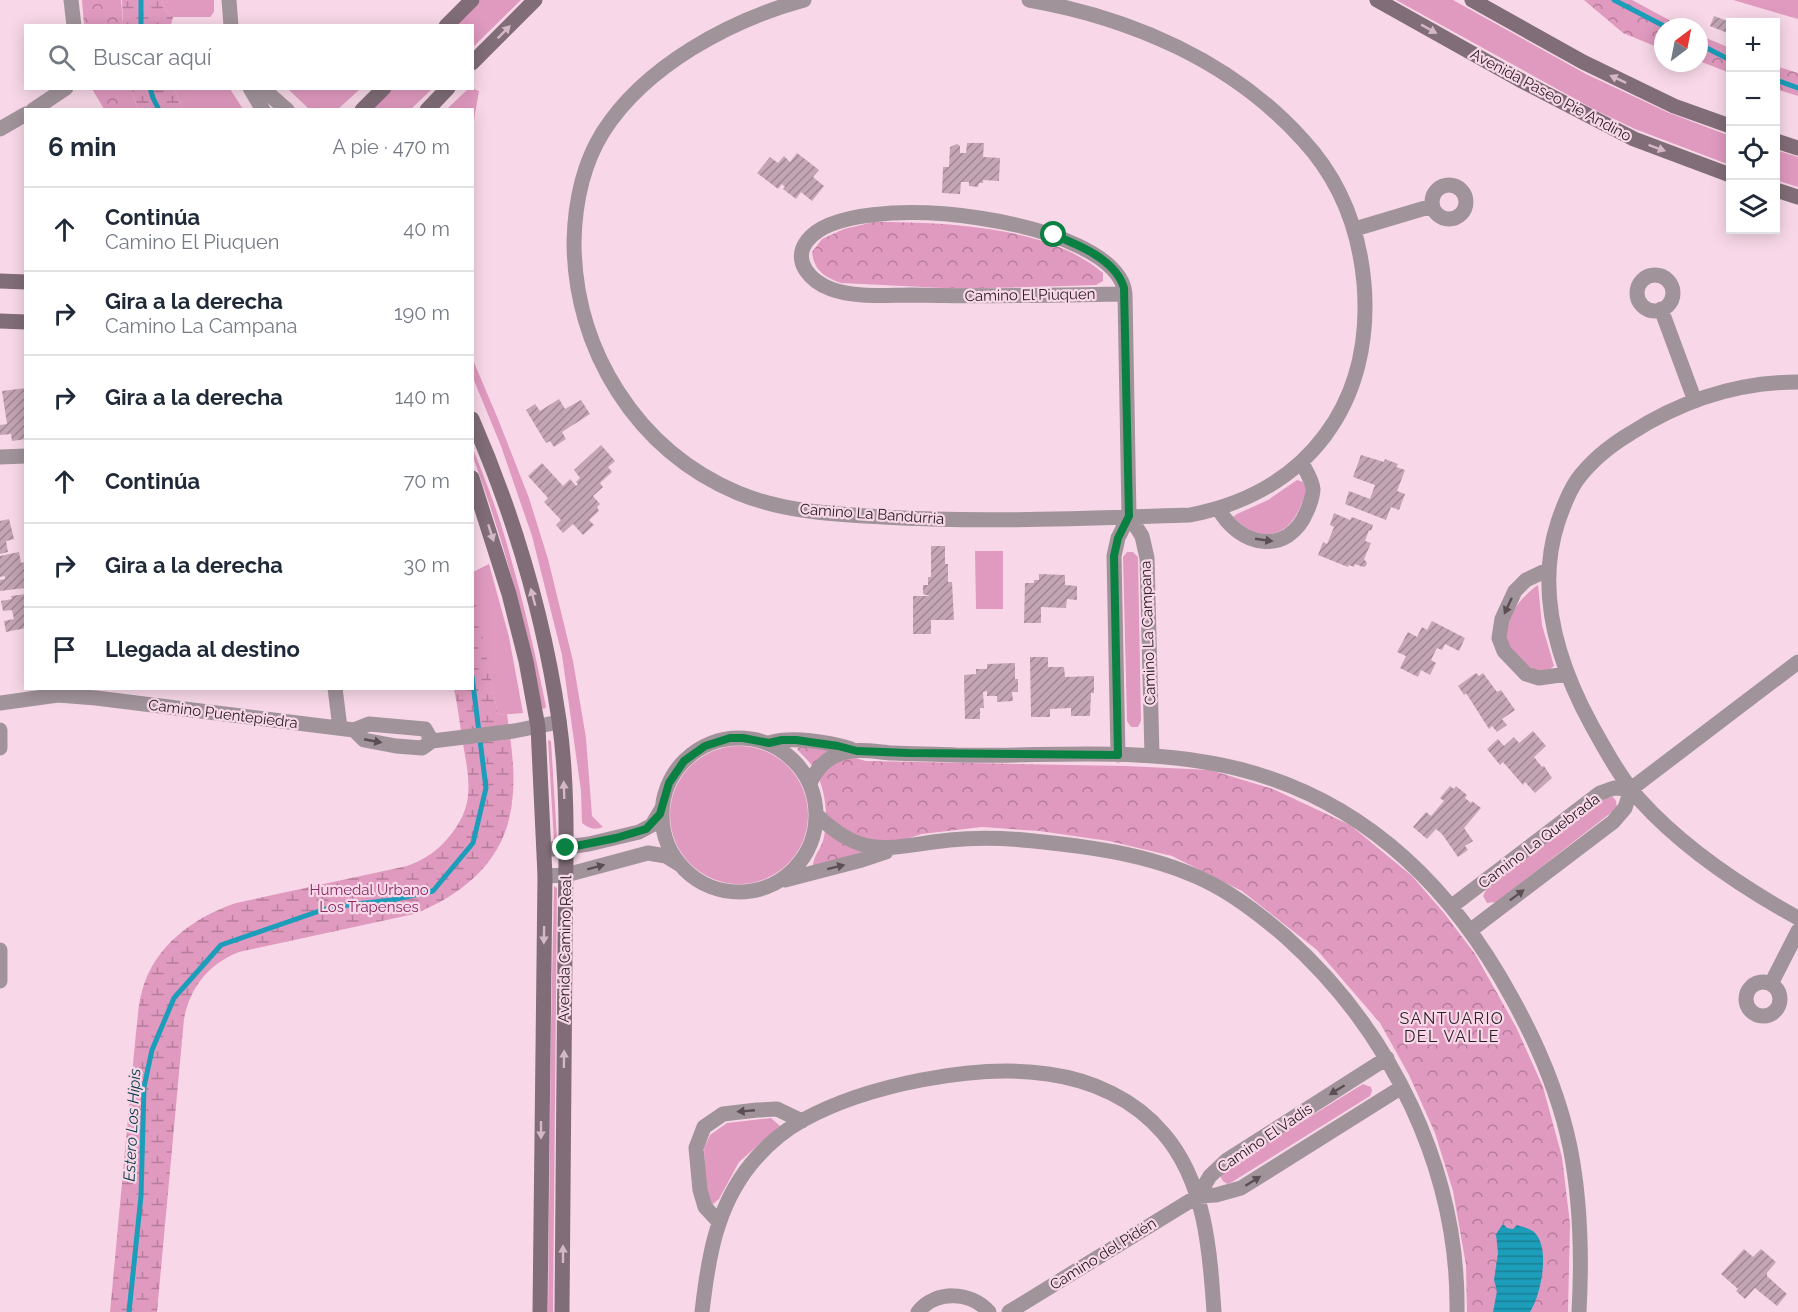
<!DOCTYPE html>
<html lang="es">
<meta charset="utf-8">
<style>
:root{--surface:#fff;--page:#f2f2f3;--text:#1f2937;--muted:#747a83;--line:#e0e1e3}
body{margin:0;font-family:Raleway,sans-serif;background:var(--page);color:var(--text)}
.controls{position:absolute;right:18px;top:18px;display:grid;overflow:hidden;border-radius:0px;box-shadow:0 3px 15px #0003}
.controls button{width:54px;height:54px;display:grid;place-items:center;padding:0;border:0;border-bottom:2px solid var(--line);background:var(--surface);color:var(--text);font:30px sans-serif}
.compass{position:absolute;left:1654px;top:18px;width:54px;height:54px;border-radius:50%;background:var(--surface);box-shadow:0 3px 15px #0003;rotate:32deg}
.stop{position:absolute;width:18px;height:18px;margin:-14px;border:4px solid #0b8043;border-radius:50%;background:#fff}
.stop.end{background:#0b8043;border-color:#fff;box-shadow:0 2px 6px #0008}
.list{margin:0;padding:0;list-style:none}
h2{display:flex;justify-content:space-between;align-items:center;height:78px;margin:0;padding:0 24px;font-size:26px}
h2 small{font-size:20px;font-weight:400;color:var(--muted)}
.list li{display:grid;grid-template-columns:39px 1fr auto;gap:18px;align-items:center;box-sizing:border-box;height:84px;padding:0 24px;border-top:2px solid var(--line)}
.list b{display:block;font-size:22px;white-space:nowrap}
.list p{margin:0;font-size:20px;white-space:nowrap;color:var(--muted)}
.list em{font-size:20px;font-style:normal;color:var(--muted)}
.icon{flex:none;width:33px;height:33px;fill:none;stroke:currentColor;stroke-width:2;stroke-linecap:round;stroke-linejoin:round}
.map{position:relative;flex:none;width:1798px;height:1312px;overflow:hidden}
.search{position:absolute;background:var(--surface);box-shadow:0 3px 15px #0003;left:24px;top:24px;width:450px;height:66px;display:flex;align-items:center;gap:15px;box-sizing:border-box;padding:0 21px;border-radius:0px;color:var(--muted);font-size:22px}
.panel{position:absolute;background:var(--surface);box-shadow:0 3px 15px #0003;left:24px;top:108px;width:450px;height:582px;border-radius:0px}
.map>svg:first-child{display:block}
.grass{fill:#e09abf}
.wetland{fill:url(#wetland-marsh)}
.park{fill:url(#park-crowns)}
.water{fill:url(#water-rules)}
.lines{fill:none;stroke-linecap:round;stroke-linejoin:round}
.stream{stroke:#1c9db9;stroke-width:5}
.building{fill:url(#building-hatch)}
.street{stroke:#a1939a;stroke-width:15}
.secondary{stroke:#806d77;stroke-width:15}
.oneway{fill:#d4b8c6}
.oneway2{fill:#5b4f54}
.route{stroke:#0b8043;stroke-width:8}
.labels{text-anchor:middle;dominant-baseline:central;stroke-width:4.5;stroke-linejoin:round;paint-order:stroke}
.street-label{font-size:15px;fill:#2c2126;stroke:#f8d8e8}
.park-label{font-size:15px;fill:#892d65;stroke:#f8d8e8}
.neighbourhood-label{font-size:16px;letter-spacing:1.5px;fill:#2c2126;stroke:#f8d8e8}
.water-label{font-size:16px;font-style:italic;fill:#033a46;stroke:#f8d8e8}
</style>
<div class="map">
<svg width="1798" height="1312" viewBox="0 0 1798 1312">
<defs>
<pattern id="wetland-marsh" width="20" height="14" patternUnits="userSpaceOnUse" patternTransform="scale(1.5)"><rect width="20" height="14" fill="#e09abf"/><path d="M1 5h8M5 5V1M11 12h8M15 12V8" fill="none" stroke="#b67d9b"/></pattern>
<pattern id="park-crowns" width="20" height="18" patternUnits="userSpaceOnUse" patternTransform="scale(1.5)"><rect width="20" height="18" fill="#e09abf"/><path d="M2 6a3 3 0 1 1 6 0M12 15a3 3 0 1 1 6 0" fill="none" stroke="#b67d9b"/></pattern>
<pattern id="water-rules" width="6" height="5" patternUnits="userSpaceOnUse" patternTransform="scale(1.5)"><rect width="6" height="5" fill="#1c9db9"/><path d="M0 2.5h6" fill="none" stroke="#198096"/></pattern>
<pattern id="building-hatch" width="6" height="6" patternUnits="userSpaceOnUse" patternTransform="scale(1.5)"><rect width="6" height="6" fill="#c3a5b4"/><path d="M-1 1l2-2M0 6l6-6M5 7l2-2" fill="none" stroke="#9f8692"/></pattern>
</defs>
<rect width="100%" height="100%" fill="#f8d8e8"/>
<path class="grass" d="M162,0H214V12L210,17H173L164,9Z
M480,0H521L473,47L472,26H455Z
M1396,0H1453L1586,74L1667,112L1730,136V165L1635,129L1595,110Z
M1733,0H1798V19Z
M472,88L479,91L473,126L472,110L447,109L468,89Z
M174,89H230L243,109H183Z
M288,89H360L337,110L309,109Z
M393,89H432L411,109L371,110Z
M1776,150L1798,157V187L1776,180Z
M473,360L498,419L529,498L548,559L573,661L586,738L592,816L603,827C594,830 590,829 582,823L581,791L562,655L532,536L501,446L473,378Z
M472,446C484,477 497,509 506,541C522,596 535,651 546,707L544,709L542,708C526,622 503,539 473,457Z
M1297,480L1303,482C1308,491 1305,497 1301,505C1287,540 1259,543 1233,517L1237,514L1268,500Z
M975,551H1003V609H976Z
M1127,552H1133L1138,557L1141,721L1138,727H1131L1127,721L1123,557Z
M489,564L509,637L523,713L498,715L473,593V572Z
M1538,585L1542,625L1554,666C1553,667 1547,671 1546,671C1529,675 1508,650 1506,636C1504,617 1524,594 1538,585Z
M548,740L551,741L557,839L556,842H554Z
M670 815a69 69 0 1 1 138 0a69 69 0 1 1-138 0Z
M1613,797L1616,801L1617,808L1496,902L1487,903L1483,896L1487,888L1605,798Z
M554,886L557,888L553,1312H548L551,1027Z
M1363,1084L1371,1087L1372,1091L1370,1096L1232,1182L1227,1184L1223,1181L1220,1176L1222,1171Z
M771,1118L780,1126L739,1162L719,1199L712,1205L706,1197L704,1148L710,1135L727,1123Z"/>
<path class="wetland" d="M122,0H162L164,9L173,17L171,25H123Z
M131,89H174L183,109H138Z
M473,595L477,608L498,715L507,714C511,743 516,773 512,802C506,860 464,894 414,914L239,952C208,964 190,988 184,1019L157,1312H110L136,1032C138,1018 138,1004 142,991C154,946 194,917 236,903L407,866C426,859 440,849 452,833C475,804 469,778 463,744C460,726 458,707 454,689L472,688Z"/>
<path class="park" d="M82,0H121L123,25H84Z
M1584,0H1632L1682,27H1663L1662,49L1623,33Z
M1699,35L1730,48V73L1699,61Z
M1776,66L1798,73V96L1776,89Z
M92,89H131L138,109H104Z
M874,222C943,222 1049,226 1103,273V281L1096,285L964,289L841,283C824,277 814,270 812,252L822,239L844,229Z
M801,746L832,751L866,761L1126,766L1210,770L1273,789L1350,825L1412,876L1444,913L1475,954L1516,1027L1543,1087L1562,1157L1570,1224L1568,1312H1467L1466,1265L1453,1191L1435,1133L1409,1075L1380,1023L1317,950L1242,891L1172,856L1109,841L1039,831L982,827L922,834L813,868C812,858 820,850 823,841C829,818 826,787 813,767C809,761 802,755 797,749Z"/>
<path class="water" d="M1503,1224L1507,1228L1513,1229L1517,1225C1522,1227 1530,1228 1534,1232C1551,1247 1541,1295 1530,1312H1493L1497,1291L1494,1280L1498,1253L1496,1234Z"/>
<g class="lines">
<path class="stream" d="M141,0V26
M1614,0L1666,27
M1699,44L1730,60
M1776,80L1798,88
M150,88L153,98L159,110
M129,1312L141,1196L144,1087L152,1050L174,998L221,945L331,907L392,900L433,891L473,843L486,788L472,676"/>
</g>
<path class="building" d="M1714,16L1730,22V34L1710,26Z
M967,143H984L983,157L1000,158L999,181L983,180V183H979L978,187L969,186V182H961L960,194L942,193L943,167H949L950,147L957,144L960,146V153H966Z
M797,153L819,170L813,177L824,186L812,201L801,192L796,199L783,189L785,187L782,184L778,189L757,173L770,157L778,163L784,156L790,162Z
M26,388V439L12,441L11,434L0,435V425L7,424L2,391Z
M559,399L565,409L581,400L590,414L562,432L566,439L554,447L550,441L546,443L526,410L535,404L540,411Z
M601,445L615,461L608,467L612,472L600,483L603,487L593,496L600,504L597,507L599,511L589,520L594,525L583,535L573,524L563,533L556,525L561,520L544,502L548,498L528,476L542,463L563,486L570,479L576,486L578,484L576,482L580,478L574,470Z
M1361,455L1384,462L1385,459L1398,464L1396,467L1405,470L1397,491L1405,494L1399,510L1391,507L1386,520L1345,504L1349,491L1370,499L1375,485L1353,477Z
M1334,513L1350,520L1352,517L1373,525L1371,531L1369,530L1365,541L1371,543L1364,559L1367,563L1366,566L1363,567L1355,564L1354,567L1349,565L1348,567L1318,555L1323,542L1327,544L1334,527L1330,525Z
M9,519L14,539L6,541L8,552L0,554V521Z
M931,546H945V564H948V582H952L954,620H931V634H913V596H930L923,594V585H928V577H931Z
M19,552L21,563L26,562L25,588L0,591V580L5,579V576L0,577V556Z
M1039,574L1065,575V585L1077,586V600L1067,599L1066,608L1041,607V623H1024L1025,583H1034V580H1039Z
M26,594V628L6,632L4,621L14,619L12,610L3,611L1,601L12,599L11,596Z
M1432,621L1465,638L1459,651L1445,644L1442,650L1437,648L1431,660L1436,663L1430,675L1421,670L1418,677L1400,668L1406,656L1397,652L1408,632L1417,637L1422,627L1427,630Z
M1030,657H1048V667H1064L1065,677L1094,676V693H1091L1090,716H1071V708L1050,709V717H1031Z
M1015,663V679H1018V692H1012L1013,701L997,702V696H987V691L983,692L984,708H980V719H965L964,675L976,674V669H987V664Z
M1476,673L1479,676L1483,673L1497,692L1501,690L1515,710L1502,719L1507,725L1497,732L1492,726L1489,729L1466,693L1464,695L1458,686Z
M1533,731L1546,746L1534,757L1542,767L1544,766L1552,778L1535,793L1525,782L1523,785L1503,762L1500,765L1487,749L1498,739L1504,746L1514,737L1519,743Z
M1450,786L1454,789L1456,786L1467,795L1465,798L1471,803L1472,801L1481,808L1464,828L1473,841L1465,846L1468,850L1458,857L1442,834L1436,829L1427,839L1413,827L1426,812L1431,816L1444,801L1440,798Z
M1744,1249L1753,1257L1761,1249L1776,1262L1767,1273V1276L1787,1294L1777,1306L1755,1288L1745,1299L1736,1291L1738,1289L1721,1274Z"/>
<g class="lines">
<path class="street" d="M71,0L74,26
M229,0L231,26
M804,0C730,20 645,66 603,132C583,164 575,203 574,241C574,349 636,450 738,493C784,512 833,514 883,517C985,523 1088,518 1190,515C1309,492 1374,402 1364,283C1359,229 1340,180 1303,140C1232,61 1131,18 1029,0
M250,88L263,110
M262,88L287,110
M33,110L66,88
M0,129L26,114
M1432 202a17 17 0 1 1 34 0a17 17 0 1 1-34 0Z
M1355,229L1432,206
M1637 293a18 18 0 1 1 36 0a18 18 0 1 1-36 0Z
M1661,309L1695,401
M1798,382C1738,382 1681,401 1631,433C1611,445 1591,461 1577,480C1568,493 1563,507 1558,522C1535,592 1558,664 1592,726C1606,751 1620,777 1639,799C1683,848 1740,886 1798,918
M0,457L26,456
M1218,508C1239,547 1288,557 1307,511C1310,504 1313,496 1313,489C1312,480 1306,471 1302,463
M1129,516L1142,536L1147,558L1152,755
M1549,569L1526,580L1515,591L1502,619L1499,638L1504,651L1526,674L1539,678L1567,674
M335,688L340,728
M0,703L58,695L96,698L354,730L369,724L425,729L432,741
M0,730V748
M354,730L364,740L396,746L422,748L432,741L514,731L559,722
M662 815a77 77 0 1 1 154 0a77 77 0 1 1-154 0Z
M769,743C792,736 829,742 851,749
M1118,755L1114,556L1118,538L1129,516L1125,294C1119,219 848,184 807,241C791,262 812,282 831,289C855,298 886,295 912,295C983,297 1054,295 1125,294
M810,783C816,770 824,760 837,755C854,747 876,752 893,753C914,754 935,754 956,755C1049,757 1144,746 1235,768C1363,799 1451,886 1512,998C1538,1045 1559,1094 1570,1147C1581,1202 1582,1257 1579,1312
M817,815C865,862 891,846 950,840C978,837 1006,838 1034,841C1095,847 1159,856 1214,885C1240,899 1264,918 1286,937C1391,1031 1459,1170 1457,1312
M545,850L589,844L639,832L652,825L662,808
M545,876L566,875L648,853L666,856L679,864
M785,880L862,860L886,852
M1452,906L1600,793L1614,788L1631,789
M1471,930L1613,822L1625,808L1631,789L1798,662
M0,950V981
M1746 999a17 17 0 1 1 34 0a17 17 0 1 1-34 0Z
M1771,984L1798,931
M1198,1196L1216,1195L1241,1188L1402,1087
M718,1221L705,1207L700,1190L696,1148L704,1127L723,1114L757,1110L777,1109L802,1121
M702,1312C708,1259 716,1207 751,1164C765,1147 783,1131 803,1120C867,1085 976,1063 1048,1074C1092,1080 1134,1099 1163,1133C1205,1181 1210,1250 1214,1312
M918,1312C935,1290 971,1291 989,1312
M1009,1312L1198,1196L1210,1176L1227,1160L1387,1058"/>
<path class="secondary" d="M1377,0L1520,80L1634,139L1730,175
M1472,0L1583,62L1674,106L1730,126
M446,26L472,0
M472,63L535,0
M362,110L384,88
M427,110L448,88
M1776,141L1798,148
M1776,190L1798,197
M0,281L26,282
M0,321L26,322
M472,419C514,515 544,617 559,720C570,797 565,875 565,952C564,1072 563,1192 562,1312
M472,478L509,594L526,661L538,727L545,876L540,1312"/>
</g>
<defs><path id="oneway-solid" d="M-6-.8H1V-3.2L6.5 0L1 3.2V.8H-6Z" transform="scale(1.5)"/></defs>
<g class="oneway">
<use href="#oneway-solid" transform="translate(1429 29) rotate(29)"/>
<use href="#oneway-solid" transform="translate(504 32) rotate(-45)"/>
<use href="#oneway-solid" transform="translate(1618 79) rotate(-155)"/>
<use href="#oneway-solid" transform="translate(1657 148) rotate(20)"/>
<use href="#oneway-solid" transform="translate(491 533) rotate(72)"/>
<use href="#oneway-solid" transform="translate(533 597) rotate(-105)"/>
<use href="#oneway-solid" transform="translate(564 790) rotate(-92)"/>
<use href="#oneway-solid" transform="translate(544 935) rotate(91)"/>
<use href="#oneway-solid" transform="translate(564 1059) rotate(-89)"/>
<use href="#oneway-solid" transform="translate(541 1130) rotate(90)"/>
<use href="#oneway-solid" transform="translate(563 1254) rotate(-90)"/>
</g>
<g class="oneway2">
<use href="#oneway-solid" transform="translate(1264 540) rotate(8)"/>
<use href="#oneway-solid" transform="translate(1508 606) rotate(115)"/>
<use href="#oneway-solid" transform="translate(373 741) rotate(11)"/>
<use href="#oneway-solid" transform="translate(596 867) rotate(-15)"/>
<use href="#oneway-solid" transform="translate(836 867) rotate(-14)"/>
<use href="#oneway-solid" transform="translate(1517 895) rotate(-37)"/>
<use href="#oneway-solid" transform="translate(1337 1090) rotate(148)"/>
<use href="#oneway-solid" transform="translate(746 1111) rotate(175)"/>
<use href="#oneway-solid" transform="translate(1253 1181) rotate(-32)"/>
</g>
<g class="lines">
<path class="route" d="M566,848L616,838L646,829L660,814L669,783L684,761L705,746L730,738H743L769,743L782,740H796L838,746L857,751L908,753L1118,755L1114,556L1118,538L1129,516L1124,288C1116,260 1079,245 1054,235"/>
</g>
<g class="labels">
<g class="street-label">
<text transform="translate(1551 95) rotate(28)">Avenida Paseo Pie Andino</text>
<text transform="translate(1030 295) rotate(-1)">Camino El Piuquen</text>
<text transform="translate(872 514) rotate(4)">Camino La Bandurria</text>
<text transform="translate(1148 633) rotate(-92)">Camino La Campana</text>
<text transform="translate(223 714) rotate(7)">Camino Puentepiedra</text>
<text transform="translate(1539 841) rotate(-37)">Camino La Quebrada</text>
<text transform="translate(565 949) rotate(-89)">Avenida Camino Real</text>
<text transform="translate(1265 1138) rotate(-34)">Camino El Vadis</text>
<text transform="translate(1103 1254) rotate(-32)">Camino del Pidén</text>
</g>
<g class="park-label">
<text x="369" y="890">Humedal Urbano<tspan x="369" dy="17">Los Trapenses</tspan></text>
</g>
<g class="neighbourhood-label">
<text x="1452" y="1018">SANTUARIO<tspan x="1452" dy="18">DEL VALLE</tspan></text>
</g>
<g class="water-label">
<text transform="translate(132 1125) rotate(-87)">Estero Los Hipis</text>
</g>
</g>
</svg>
<div class="controls">
<button>+</button>
<button>−</button>
<button><svg class="icon" aria-label="locate" viewBox="0 0 24 24"><circle cx="12" cy="12" r="6"/><path d="M12 2v4M12 18v4M2 12h4M18 12h4"/></svg></button>
<button><svg class="icon" aria-label="layers" viewBox="0 0 24 24"><path d="M12 4l9 5-9 5-9-5zM3 14l9 5 9-5"/></svg></button>
</div>
<svg class="compass" viewBox="-18 -18 36 36"><path d="M0-13l5 13h-10z" fill="#e53935"/><path d="M0 13l5-13h-10z" fill="#747a83"/></svg>
<div class="stop" style="left:1054px;top:235px"></div>
<div class="stop end" style="left:566px;top:848px"></div>
<div class="search"><svg class="icon" aria-label="search" viewBox="0 0 24 24"><circle cx="10" cy="10" r="6"/><path d="M15 15l6 6"/></svg>Buscar aquí</div>
<section class="panel">
<h2>6 min<small>A pie · 470 m</small></h2>
<ul class="list">
<li><svg class="icon" aria-label="ahead" viewBox="0 0 24 24"><path d="M12 20V5M6 11l6-6 6 6"/></svg><div><b>Continúa</b><p>Camino El Piuquen</p></div><em>40 m</em></li>
<li><svg class="icon" aria-label="right" viewBox="0 0 24 24"><path d="M7 20v-9h11M14 6l5 5-5 5"/></svg><div><b>Gira a la derecha</b><p>Camino La Campana</p></div><em>190 m</em></li>
<li><svg class="icon" aria-label="right" viewBox="0 0 24 24"><path d="M7 20v-9h11M14 6l5 5-5 5"/></svg><div><b>Gira a la derecha</b></div><em>140 m</em></li>
<li><svg class="icon" aria-label="ahead" viewBox="0 0 24 24"><path d="M12 20V5M6 11l6-6 6 6"/></svg><div><b>Continúa</b></div><em>70 m</em></li>
<li><svg class="icon" aria-label="right" viewBox="0 0 24 24"><path d="M7 20v-9h11M14 6l5 5-5 5"/></svg><div><b>Gira a la derecha</b></div><em>30 m</em></li>
<li><svg class="icon" aria-label="arrive" viewBox="0 0 24 24"><path d="M6 21V4h12l-3 4 3 4H6"/></svg><div><b>Llegada al destino</b></div></li>
</ul>
</section>
</div>
